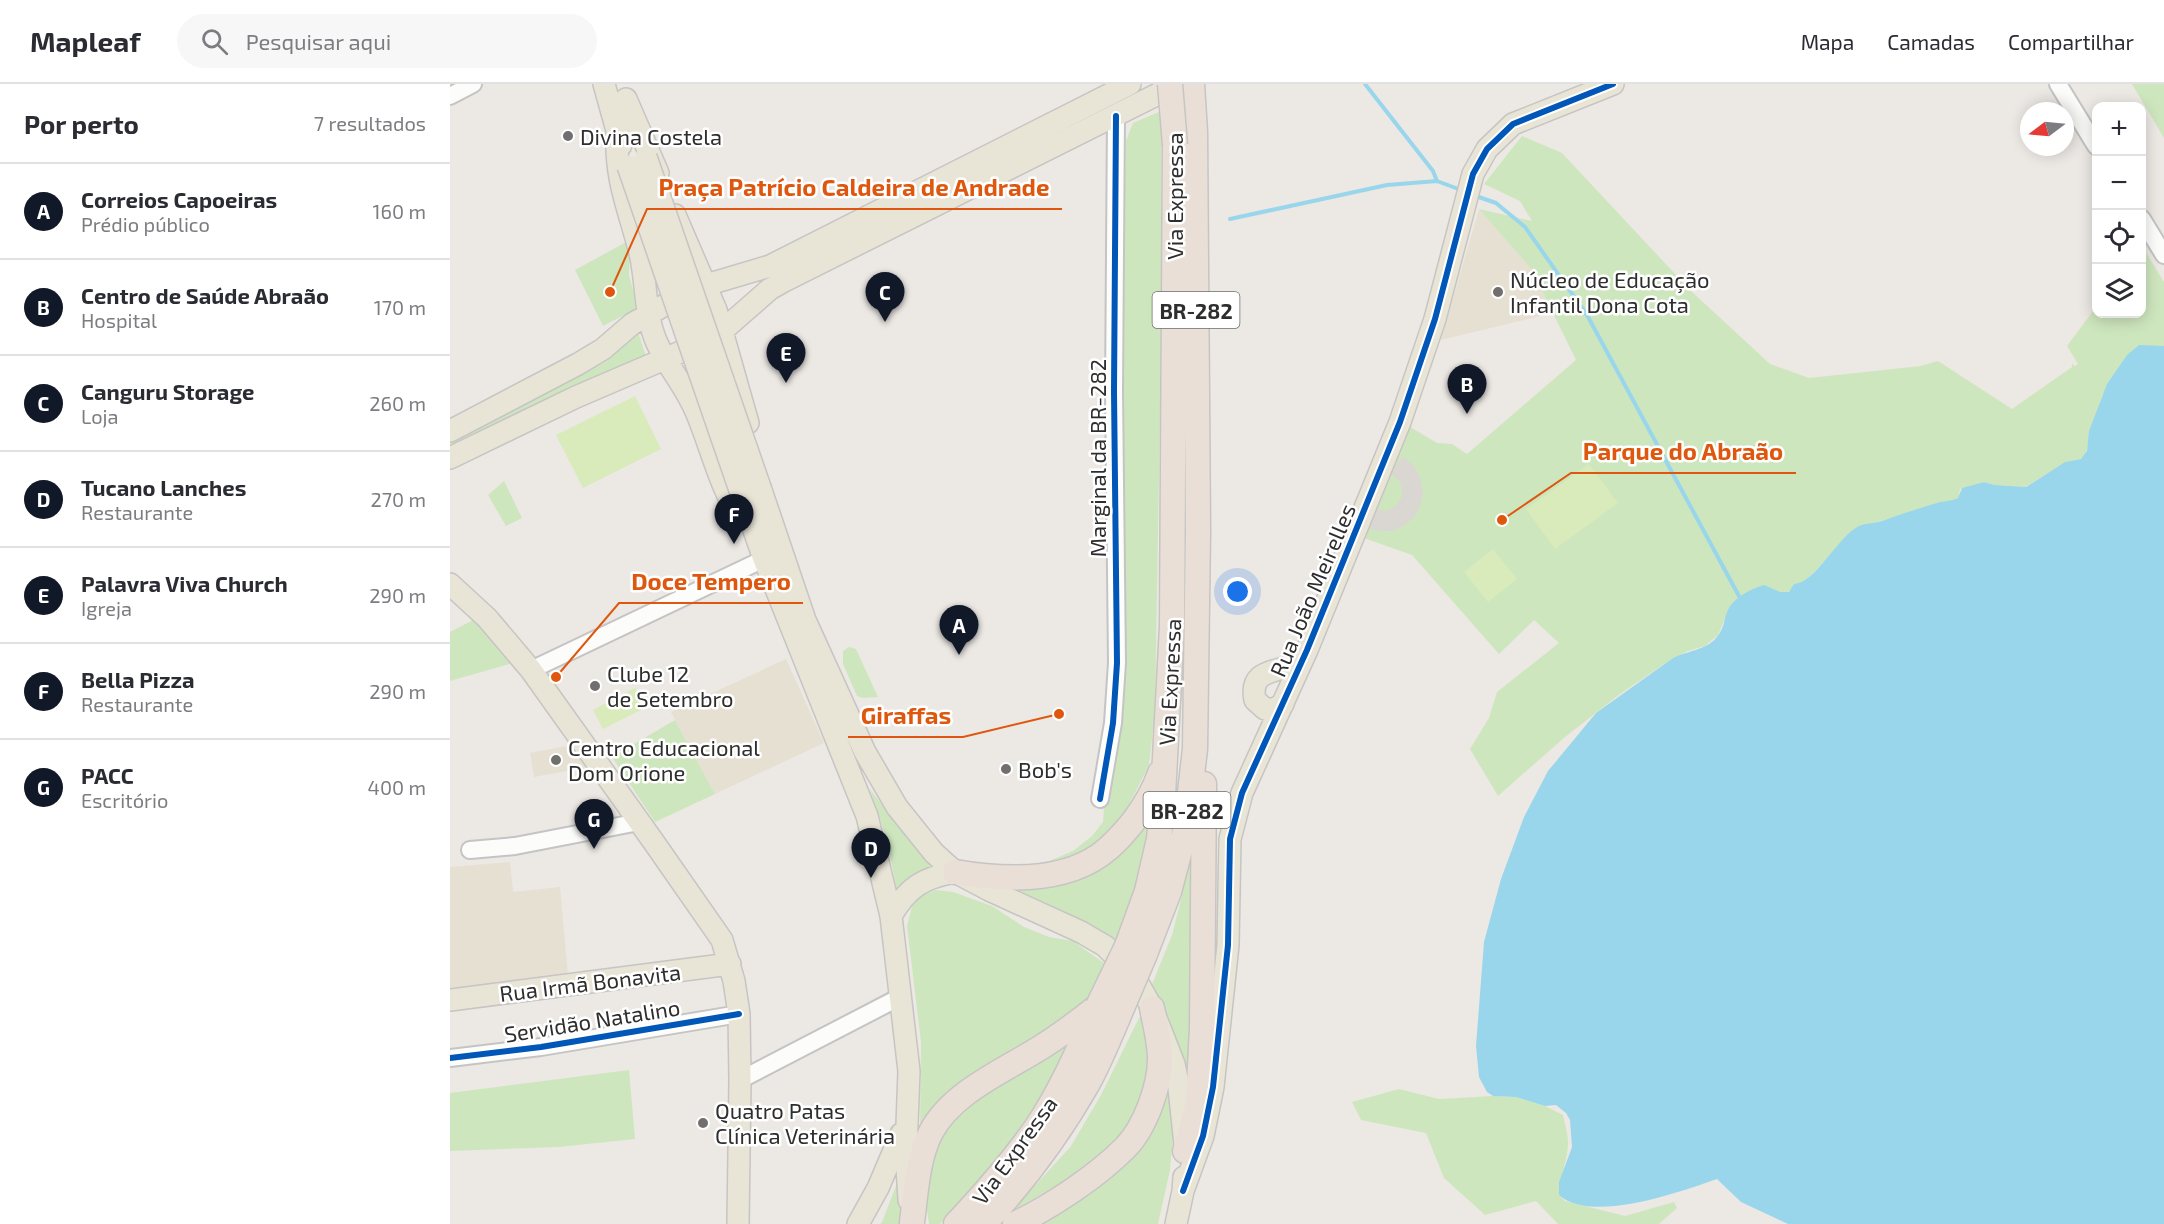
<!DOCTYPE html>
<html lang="pt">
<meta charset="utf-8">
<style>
:root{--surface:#fff;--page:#f7f7f7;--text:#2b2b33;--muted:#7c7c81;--line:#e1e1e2;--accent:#111827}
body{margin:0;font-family:"Exo 2",sans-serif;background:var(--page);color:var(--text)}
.controls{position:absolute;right:18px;top:18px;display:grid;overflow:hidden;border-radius:12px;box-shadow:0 3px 15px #0003}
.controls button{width:54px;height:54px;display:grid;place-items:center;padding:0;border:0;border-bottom:2px solid var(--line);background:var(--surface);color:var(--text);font:30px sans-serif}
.compass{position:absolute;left:1570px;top:18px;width:54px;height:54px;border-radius:50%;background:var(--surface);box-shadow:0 3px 15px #0003;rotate:254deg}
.you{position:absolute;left:788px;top:508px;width:21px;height:21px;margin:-15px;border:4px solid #fff;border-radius:50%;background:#1a73e8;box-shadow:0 0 0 9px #1a73e833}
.badge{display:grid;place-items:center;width:39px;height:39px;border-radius:50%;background:var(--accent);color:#fff;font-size:20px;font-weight:700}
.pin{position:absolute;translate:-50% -50px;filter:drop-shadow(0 2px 3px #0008)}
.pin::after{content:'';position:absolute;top:32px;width:21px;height:18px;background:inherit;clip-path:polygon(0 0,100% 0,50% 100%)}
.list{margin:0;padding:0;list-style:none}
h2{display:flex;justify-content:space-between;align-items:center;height:78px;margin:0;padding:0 24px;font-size:26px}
h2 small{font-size:20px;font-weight:400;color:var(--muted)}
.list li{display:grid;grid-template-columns:39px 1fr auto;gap:18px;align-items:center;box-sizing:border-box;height:96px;padding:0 24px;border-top:2px solid var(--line)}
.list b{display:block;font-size:22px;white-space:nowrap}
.list p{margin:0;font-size:20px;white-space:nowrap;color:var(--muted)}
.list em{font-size:20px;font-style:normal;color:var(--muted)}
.icon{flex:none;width:33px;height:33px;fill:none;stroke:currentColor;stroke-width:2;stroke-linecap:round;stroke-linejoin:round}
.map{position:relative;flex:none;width:1714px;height:1140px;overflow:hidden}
header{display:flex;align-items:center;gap:36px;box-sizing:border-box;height:84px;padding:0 30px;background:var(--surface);border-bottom:2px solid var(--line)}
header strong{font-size:28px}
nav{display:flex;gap:33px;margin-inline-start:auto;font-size:21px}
.search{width:420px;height:54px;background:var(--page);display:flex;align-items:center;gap:15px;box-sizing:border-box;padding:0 21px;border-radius:33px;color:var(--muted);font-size:22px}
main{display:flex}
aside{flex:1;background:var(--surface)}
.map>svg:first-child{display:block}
.education{fill:#e6e0d3}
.green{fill:#cee6be}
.pitch{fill:#d9eabb}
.plaza{fill:#dad6d2}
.water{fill:#99d6ec}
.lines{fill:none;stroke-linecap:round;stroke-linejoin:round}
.stream{stroke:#99d6ec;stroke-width:4}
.minor-casing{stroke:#c5c4c5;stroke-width:20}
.major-casing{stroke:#c6c5c4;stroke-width:24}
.highway-casing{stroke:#c6c5c4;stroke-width:27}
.minor{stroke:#fcfcfb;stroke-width:16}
.major{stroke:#e8e4d6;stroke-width:21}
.highway{stroke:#eadfd6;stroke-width:24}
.major-bridge-casing{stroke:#c6c5c4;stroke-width:24;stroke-linecap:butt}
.highway-bridge-casing{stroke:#c6c5c4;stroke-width:27;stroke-linecap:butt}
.major-bridge{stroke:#e8e4d6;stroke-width:21}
.highway-bridge{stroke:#eadfd6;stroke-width:24}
.cycleway-casing{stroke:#fff;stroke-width:10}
.cycleway{stroke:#0057b8;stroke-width:6}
.poi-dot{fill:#706f6e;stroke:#fff;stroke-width:2}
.labels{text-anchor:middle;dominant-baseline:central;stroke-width:5;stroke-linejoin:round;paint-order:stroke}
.shield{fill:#fff;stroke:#6d6d6d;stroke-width:1.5}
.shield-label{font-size:21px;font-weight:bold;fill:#2e2e2e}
.poi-label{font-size:22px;fill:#2e2e2e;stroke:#fff;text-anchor:start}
.street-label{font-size:22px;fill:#2e2e2e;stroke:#fff}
.leader{fill:none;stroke:#df570e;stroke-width:2}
.callout-dot{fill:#df570e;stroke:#fff;stroke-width:2}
.callout-label{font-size:24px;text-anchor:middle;font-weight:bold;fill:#df570e;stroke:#fff;stroke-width:5;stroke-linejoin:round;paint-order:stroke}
</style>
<header>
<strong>Mapleaf</strong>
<div class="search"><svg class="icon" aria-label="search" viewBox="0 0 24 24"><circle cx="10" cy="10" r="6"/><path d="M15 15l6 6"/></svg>Pesquisar aqui</div>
<nav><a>Mapa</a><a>Camadas</a><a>Compartilhar</a></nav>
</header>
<main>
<aside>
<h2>Por perto<small>7 resultados</small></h2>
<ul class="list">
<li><span class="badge">A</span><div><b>Correios Capoeiras</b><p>Prédio público</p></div><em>160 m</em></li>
<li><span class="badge">B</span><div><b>Centro de Saúde Abraão</b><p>Hospital</p></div><em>170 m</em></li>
<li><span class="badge">C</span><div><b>Canguru Storage</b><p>Loja</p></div><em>260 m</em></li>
<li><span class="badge">D</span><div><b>Tucano Lanches</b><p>Restaurante</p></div><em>270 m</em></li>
<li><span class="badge">E</span><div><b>Palavra Viva Church</b><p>Igreja</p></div><em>290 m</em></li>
<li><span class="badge">F</span><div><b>Bella Pizza</b><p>Restaurante</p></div><em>290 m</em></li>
<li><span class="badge">G</span><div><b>PACC</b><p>Escritório</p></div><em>400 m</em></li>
</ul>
</aside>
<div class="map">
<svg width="1714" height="1140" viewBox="0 0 1714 1140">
<rect width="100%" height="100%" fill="#ece8e4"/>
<path class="education" d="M1029,125L1082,186L1103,229L991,256Z
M336,575L374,659L265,710L221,628Z
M116,662L138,683L84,693L80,669Z
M60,778L63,808L110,803L118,891L0,906V783Z"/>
<path class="green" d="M1682,0H1714V54Z
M711,27V273L705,629L699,681L670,738L635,767L592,780L623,767L642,752L653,738L654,723L664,683L675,584L673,190L676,57L683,39Z
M1072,52L1112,69L1241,207L1320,280L1359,294L1471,282L1488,277L1562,325L1622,283V279L1624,282L1628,280L1617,262L1646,223V230H1692V162L1714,198V263L1652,312L1635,372L1630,375L1616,378L1575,403L1545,401L1534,398L1510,405L1509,413L1503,417L1409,443L1352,500L1338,508H1330L1279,525L1268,551L1255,562L1238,567L1223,574L1170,610L1115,653L1048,712L1020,665L1039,634L1047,608L1109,559L1084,536L1049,570L962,471L911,453L957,341L987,359L1002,360L1017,370L1126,276L1082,186L1029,125L1082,137L1070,117L1034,100Z
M180,156L179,191L188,224L153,242L125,186Z
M188,248L197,275L0,368V355L121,297L157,277Z
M54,397L72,434L56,442L38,411Z
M25,535L66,578L0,597V548Z
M399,563L406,565L428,613L413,614L407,612L393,580V567Z
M225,636L265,710L205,738L162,673Z
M420,705L457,754L484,782C469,786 457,795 447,807L437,756Z
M707,717C697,769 687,809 666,858L622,833L560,802L600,800Z
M743,748L742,1014C733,976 723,939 700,905L722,851L733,808Z
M486,806L503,808L542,822L574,843L599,853L623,857L658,882L644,909L624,930L470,1049L471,958L457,842L462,822L471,812Z
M690,932L698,948L700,1001L674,1056L638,1083L562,1127L621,1062L651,1011Z
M627,949L573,1045L514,1116L490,1140H479L474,1106L493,1040L518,1015Z
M179,986L185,1055L108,1063L0,1067V1009Z
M717,986L724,1040L720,1086L708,1140H579L648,1095Z
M949,1005L989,1015L1043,1012L1066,1013L1095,1022L1113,1031C1115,1040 1118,1050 1118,1059C1118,1077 1109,1093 1109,1111L1115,1117L1175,1132L1224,1118L1227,1124L1209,1140H1108L1086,1117L1035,1131L994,1094L976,1049L911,1036L902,1018Z
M449,1094L456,1140H430L432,1138Z"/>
<path class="pitch" d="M185,312L211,365L133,404L106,351Z
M1139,380L1168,419L1105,465L1076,425Z
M1043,465L1067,495L1038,518L1014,488Z
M185,604L195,624L153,645L143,626Z"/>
<path class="plaza" d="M953,373L963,381L970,393L973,406L971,420L965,432L955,441L943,447H929L916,444L924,424L932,427L939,426L946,422L951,415L952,408L951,400L946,393L940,389Z"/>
<path class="water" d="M1689,261L1714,262V1140H1338L1291,1118L1267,1095C1230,1108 1141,1140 1109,1111V1098L1122,1063L1120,1036L1116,1029L1106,1021L1095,1022L1066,1013L1043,1012L1037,1008L1029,993L1026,962L1034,858L1051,795L1074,733L1098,687L1146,629L1223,574C1237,567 1256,566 1266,554C1276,543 1273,534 1279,524C1285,513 1303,504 1314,501L1330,508H1339L1344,500C1366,499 1387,453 1409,442C1416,439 1425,439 1432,437C1451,430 1470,424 1490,418C1496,417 1502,417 1508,414L1512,404L1534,398L1545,401L1576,403L1615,378L1631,375L1637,367L1639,347L1657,300L1677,271Z"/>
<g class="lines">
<path class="stream" d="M915,0L983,87L987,97L1011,106
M1023,111L1046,119L1075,143L1137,231L1290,514
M780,135L937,101L987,97"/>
<defs>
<path id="minor" d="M1608,0L1646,62
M0,12L23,0
M1692,135L1714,171
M81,586L314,475
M650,715L663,639L667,579L664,307L666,32
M20,766L65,762L189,738
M0,974L91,963L289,930
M290,996L450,913"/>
<path id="major" d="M154,0L171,61
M176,15L208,89
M167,49C165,97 179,125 190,169C197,199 194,230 207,259C218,284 237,304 247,330C262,366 269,401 291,435
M225,131L266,226L298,339
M0,347L128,280L153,265L182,240L232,211L256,201L320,182L680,0
M0,374L126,313L247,261L272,247L320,205L334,197L728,0
M311,406L355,536L415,668L447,723L484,769L505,788L539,806L631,848L655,862L683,890L702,924L724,980L729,1004L735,1061
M292,412L314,475L417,732L441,832L459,987L456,1067L459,1116
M0,500L37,534L81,586L203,757L272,856L284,897L289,930L290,996L288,1140
M833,620L824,625H815L805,616C798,582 832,590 846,578C850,574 851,570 855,567
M441,832C458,803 473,794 505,788
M0,916L280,880
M733,1107L753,1052L763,1003L778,861L780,755L792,709L857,566L950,338L985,235L1023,90L1037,65L1063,40L1163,0
M408,1140L428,1104L451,1050
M726,1140L733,1107L734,1093"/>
<path id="highway" d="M505,788C551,796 610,799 650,771C663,762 673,750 683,738C694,723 704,707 710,689
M677,862L697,807L709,755L713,711L722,542L725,61
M695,870L719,808L736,743L745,665L748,447L745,48L742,0
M735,1067L748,1020L752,944L754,700
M462,1138C466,1109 467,1075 481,1048C501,1010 549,989 585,967C607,954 628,938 648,922
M506,1140C535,1109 562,1078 586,1044C611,1007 629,965 647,924
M534,1140C574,1097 609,1050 638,999C649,979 658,957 667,936
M565,1140C602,1122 646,1093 675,1064C695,1044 710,1002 710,975C710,958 705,940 702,924"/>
</defs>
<use href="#minor" class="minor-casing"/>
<use href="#major" class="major-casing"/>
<use href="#highway" class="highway-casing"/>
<use href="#minor" class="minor"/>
<use href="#major" class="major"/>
<use href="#highway" class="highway"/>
<defs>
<path id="major-bridge" d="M196,73L311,406
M178,82L292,412"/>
<path id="highway-bridge" d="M720,0L725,61
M648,922L677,862
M667,936L695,870"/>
</defs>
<use href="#major-bridge" class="major-bridge-casing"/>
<use href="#highway-bridge" class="highway-bridge-casing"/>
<use href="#major-bridge" class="major-bridge"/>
<use href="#highway-bridge" class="highway-bridge"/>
<defs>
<path id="cycleway" d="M650,715L663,639L667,579L664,307L666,32
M0,974L91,963L289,930
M733,1107L753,1052L763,1003L778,861L780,755L792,709L857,566L950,338L985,235L1023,90L1037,65L1063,40L1163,0"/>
</defs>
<use href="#cycleway" class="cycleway-casing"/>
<use href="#cycleway" class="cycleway"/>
</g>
<g class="poi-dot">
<circle cx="118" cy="52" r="6"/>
<circle cx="1048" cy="208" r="6"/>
<circle cx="145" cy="602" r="6"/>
<circle cx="106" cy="676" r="6"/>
<circle cx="556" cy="685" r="6"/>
<circle cx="253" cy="1039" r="6"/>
</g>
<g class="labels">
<g class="shield">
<rect x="702.5" y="208" width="87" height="36" rx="4.5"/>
<rect x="693.5" y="708" width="87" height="36" rx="4.5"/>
</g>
<g class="shield-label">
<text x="746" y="226">BR-282</text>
<text x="737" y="726">BR-282</text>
</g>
<g class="poi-label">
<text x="130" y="52">Divina Costela</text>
<text x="1060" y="195">Núcleo de Educação<tspan x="1060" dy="25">Infantil Dona Cota</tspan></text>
<text x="157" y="589">Clube 12<tspan x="157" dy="25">de Setembro</tspan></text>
<text x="118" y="663">Centro Educacional<tspan x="118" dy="25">Dom Orione</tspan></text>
<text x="568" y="685">Bob's</text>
<text x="265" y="1026">Quatro Patas<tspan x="265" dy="25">Clínica Veterinária</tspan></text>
</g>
<g class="street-label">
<text transform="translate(724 112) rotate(-90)">Via Expressa</text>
<text transform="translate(647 374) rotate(-90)">Marginal da BR-282</text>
<text transform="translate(862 506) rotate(-67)">Rua João Meirelles</text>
<text transform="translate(719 598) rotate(-87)">Via Expressa</text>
<text transform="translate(140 898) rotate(-7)">Rua Irmã Bonavita</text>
<text transform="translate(142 936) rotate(-9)">Servidão Natalino</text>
<text transform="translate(564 1066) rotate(-54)">Via Expressa</text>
</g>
</g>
<path class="leader" d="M160 208L197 125H612M1052 436L1121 389H1346M106 593L169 519H353M609 630L513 653H398"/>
<g class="callout-dot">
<circle cx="160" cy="208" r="6"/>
<circle cx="1052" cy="436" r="6"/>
<circle cx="106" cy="593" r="6"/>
<circle cx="609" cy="630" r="6"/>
</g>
<g class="callout-label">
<text x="404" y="112">Praça Patrício Caldeira de Andrade</text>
<text x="1233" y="376">Parque do Abraão</text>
<text x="261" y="506">Doce Tempero</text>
<text x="456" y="640">Giraffas</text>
</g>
</svg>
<div class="controls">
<button>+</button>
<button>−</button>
<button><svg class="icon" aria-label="locate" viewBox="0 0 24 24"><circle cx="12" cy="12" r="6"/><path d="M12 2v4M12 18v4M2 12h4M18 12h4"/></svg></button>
<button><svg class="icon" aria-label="layers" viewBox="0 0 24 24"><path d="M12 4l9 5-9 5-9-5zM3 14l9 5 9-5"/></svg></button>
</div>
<svg class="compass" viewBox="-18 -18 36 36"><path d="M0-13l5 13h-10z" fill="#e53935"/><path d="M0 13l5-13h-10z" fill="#7c7c81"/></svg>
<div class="you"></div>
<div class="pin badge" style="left:509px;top:571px">A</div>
<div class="pin badge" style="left:1017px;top:330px">B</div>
<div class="pin badge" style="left:435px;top:238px">C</div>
<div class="pin badge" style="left:421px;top:794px">D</div>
<div class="pin badge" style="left:336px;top:299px">E</div>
<div class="pin badge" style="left:284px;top:460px">F</div>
<div class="pin badge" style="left:144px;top:765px">G</div>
</div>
</main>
